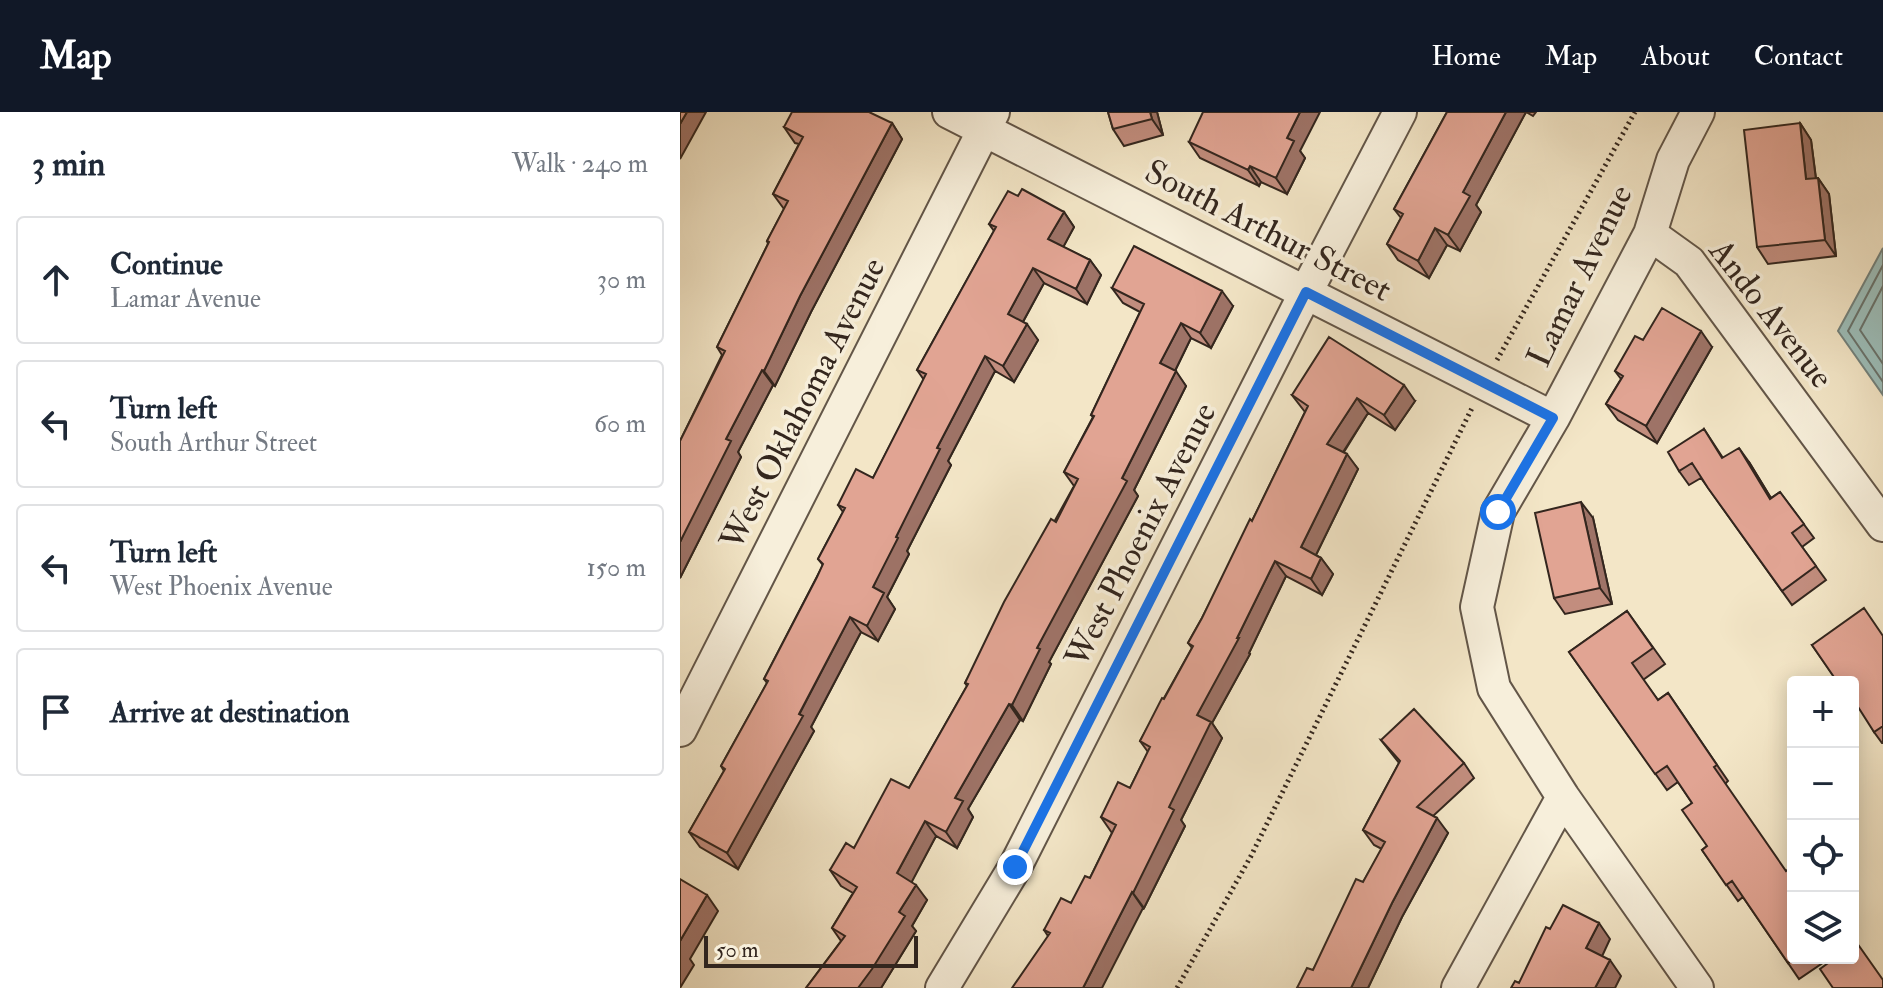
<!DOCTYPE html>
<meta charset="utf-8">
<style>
:root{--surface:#fff;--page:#f6f6f7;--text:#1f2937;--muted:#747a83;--line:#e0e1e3;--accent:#111827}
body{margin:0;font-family:"IM FELL Double Pica",serif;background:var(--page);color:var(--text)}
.controls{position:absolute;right:24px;bottom:24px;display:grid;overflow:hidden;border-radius:8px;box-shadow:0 4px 20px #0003}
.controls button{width:72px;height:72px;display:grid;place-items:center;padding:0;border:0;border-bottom:2px solid var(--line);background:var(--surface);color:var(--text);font:40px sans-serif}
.scale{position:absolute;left:24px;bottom:20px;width:214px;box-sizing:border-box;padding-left:8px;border:4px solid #33261e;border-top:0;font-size:22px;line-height:28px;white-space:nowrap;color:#33261e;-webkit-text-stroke:6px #f7efdb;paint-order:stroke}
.stop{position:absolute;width:24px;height:24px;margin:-18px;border:6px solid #1a73e8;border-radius:50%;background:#fff}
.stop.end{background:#1a73e8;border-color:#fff;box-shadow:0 2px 8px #0008}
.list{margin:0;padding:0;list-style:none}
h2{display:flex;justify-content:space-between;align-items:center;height:104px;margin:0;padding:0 32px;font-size:34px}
h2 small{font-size:26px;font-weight:400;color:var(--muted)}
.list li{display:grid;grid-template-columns:52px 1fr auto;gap:24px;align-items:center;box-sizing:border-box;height:128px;margin:0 16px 16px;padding:0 16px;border:2px solid var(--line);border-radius:8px}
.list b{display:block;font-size:30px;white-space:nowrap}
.list p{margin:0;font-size:26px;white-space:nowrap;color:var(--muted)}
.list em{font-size:26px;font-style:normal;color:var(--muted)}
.icon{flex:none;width:44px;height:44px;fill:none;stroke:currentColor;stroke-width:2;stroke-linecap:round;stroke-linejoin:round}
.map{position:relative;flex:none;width:1203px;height:876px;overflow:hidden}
header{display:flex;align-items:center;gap:48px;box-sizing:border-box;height:112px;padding:0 40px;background:var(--accent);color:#fff}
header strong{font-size:38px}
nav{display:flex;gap:44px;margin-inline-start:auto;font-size:28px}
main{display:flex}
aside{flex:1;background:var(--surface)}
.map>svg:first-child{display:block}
.water{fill:#9cbeba;stroke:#72817c;stroke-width:2}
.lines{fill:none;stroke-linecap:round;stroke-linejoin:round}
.shore{stroke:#68726c;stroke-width:2}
.minor-casing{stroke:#635648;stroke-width:36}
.path{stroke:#33261e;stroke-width:5;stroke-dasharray:2 4;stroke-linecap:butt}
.minor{stroke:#f7efdb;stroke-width:32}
.wall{fill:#c28d7e;stroke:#33261e;stroke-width:2}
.shaded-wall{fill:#9e7367;stroke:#33261e;stroke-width:2}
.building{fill:#e1a493;stroke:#33261e;stroke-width:2}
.route{stroke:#1a73e8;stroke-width:10}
.labels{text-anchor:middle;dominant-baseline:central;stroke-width:7;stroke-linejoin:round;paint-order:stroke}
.street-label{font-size:34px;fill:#33261e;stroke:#f7efdb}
</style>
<header>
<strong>Map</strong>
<nav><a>Home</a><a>Map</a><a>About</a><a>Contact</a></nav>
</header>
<main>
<aside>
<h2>3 min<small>Walk · 240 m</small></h2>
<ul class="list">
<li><svg class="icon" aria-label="ahead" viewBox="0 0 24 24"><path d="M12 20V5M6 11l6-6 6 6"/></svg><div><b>Continue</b><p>Lamar Avenue</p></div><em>30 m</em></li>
<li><svg class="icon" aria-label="left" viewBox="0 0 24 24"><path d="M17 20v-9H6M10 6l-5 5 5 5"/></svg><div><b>Turn left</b><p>South Arthur Street</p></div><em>60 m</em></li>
<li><svg class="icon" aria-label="left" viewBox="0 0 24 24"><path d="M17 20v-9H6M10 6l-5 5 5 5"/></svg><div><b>Turn left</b><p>West Phoenix Avenue</p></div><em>150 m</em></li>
<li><svg class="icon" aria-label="arrive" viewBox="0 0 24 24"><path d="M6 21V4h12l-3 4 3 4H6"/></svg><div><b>Arrive at destination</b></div></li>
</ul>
</aside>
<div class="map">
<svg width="1203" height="876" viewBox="0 0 1203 876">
<rect width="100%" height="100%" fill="#f3e6c7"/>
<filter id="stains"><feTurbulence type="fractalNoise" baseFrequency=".0025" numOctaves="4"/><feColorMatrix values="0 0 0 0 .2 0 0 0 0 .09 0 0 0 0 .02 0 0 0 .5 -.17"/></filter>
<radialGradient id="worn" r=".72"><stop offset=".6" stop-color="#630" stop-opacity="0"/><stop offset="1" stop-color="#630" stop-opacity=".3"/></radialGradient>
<path class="water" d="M1203,136V283L1158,219Z"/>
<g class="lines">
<path class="shore" d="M1203,153L1168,219L1203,270
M1203,174L1180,218L1203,252"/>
<defs>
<path id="minor" d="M269,0L873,306
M970,122L1009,150L1203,413
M0,618L313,0
M262,876L335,755L626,180L720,0
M778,876L883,685
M1017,876L883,685L814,576L797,495L818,400L873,306L970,122L993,48L1018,0"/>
</defs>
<use href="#minor" class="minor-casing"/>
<path class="path" d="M817,248L955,0
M497,876L571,744L792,296"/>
<use href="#minor" class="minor"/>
</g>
<path class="wall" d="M428,0H477L483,23L444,34L433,17Z
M767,0H856L853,4L846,0L796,93L801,100L780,139L767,133L749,166L718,148L707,132L721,106L714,97Z
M212,11L222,27L131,200L95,274L93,273L58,340L61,345L0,466V329L42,243L37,235L88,132L87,129L104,97L93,82L119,32L115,31L104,15Z
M1120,11L1131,28L1136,66H1138L1149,82L1156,144L1088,152L1077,135Z
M509,30L620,39L625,46L607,82L581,70L579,74L520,46Z
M338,84L384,100L394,115L383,135L410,148L421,163L407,192L364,171L343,210L358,228L334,270L315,259L268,349L271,353L227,439L229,442L207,485L215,497L198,529L181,520L131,615L134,619L58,757L20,735L9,720L44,659L41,654L87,571L84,567L143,453L138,447L163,400L158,393L193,366L244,268L237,258L314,119L309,112Z
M432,176L553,194L531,236L511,226L495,259L506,274L454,378L458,384L369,550L371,552L343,609L340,608L288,697L293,705L277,736L256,724L231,770L247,788L232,814L236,819L201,876H126L161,829L152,816L173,781L161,774L150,758L174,736L229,676L287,574L285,571L394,374L384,360L413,305L411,303L460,200L443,191Z
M963,228L1032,235L977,331L938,308L926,292L941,267L935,259Z
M612,283L735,289L715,318L688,301L664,340L678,357L636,443L641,446L653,462L642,483L606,464L569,541L570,542L532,611L542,626L501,708L505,714L464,796H463L368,824L364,818L391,791L410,766L432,721L421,705L450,676L468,640L460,629L512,536L508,531L522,506L572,409L625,300Z
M1024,317L1043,346L1069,350L1091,386L1100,380L1134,426L1122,435L1146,468L1112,493L1021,366L1009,373L999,359Z
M913,406L932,492L885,502L874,486Z
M947,499L985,552L963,568L978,588L988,581L1048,669L1045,672L1113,846H1150L1119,867L1063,785L1058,789L1022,738L1027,734L1012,691L998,670L987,678L889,540Z
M1203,524V631H1202L1194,620L1173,570H1158L1132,533Z
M701,628L784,651L794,666L753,704L768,721L722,805L688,876H617L633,858L702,737L694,733L683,718L719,651Z"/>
<path class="shaded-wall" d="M7,0H26L0,47V12Z
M470,0H477L483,23L472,7Z
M620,0H640L620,39L625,46L607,82L596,66L607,26Z
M826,0H846L796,93L801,100L780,139L768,123L783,80Z
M212,11L222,27L131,200L95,274L84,259L120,184Z
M1120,11L1131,28L1138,84L1126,67Z
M570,54L581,70L579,74L568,58Z
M1138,66L1149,82L1156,144L1145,128Z
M384,100L394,115L379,143L368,127Z
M755,116L767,133L749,166L738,149Z
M410,148L421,163L407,192L396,177Z
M353,156L364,171L339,217L328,202Z
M542,179L553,194L531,236L520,221Z
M501,211L511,226L491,267L480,251Z
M347,212L358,228L334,270L323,254Z
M1021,219L1032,235L977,331L966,314Z
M305,244L315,259L268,349L271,353L227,439L229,442L207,485L215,497L198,529L187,514L193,475L257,336Z
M82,258L93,273L58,340L61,345L0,466V430L46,327Z
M496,259L506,274L454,378L458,384L369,550L371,552L343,609L332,593L357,536Z
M724,273L735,289L715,318L704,303Z
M677,286L688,301L658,348L647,332Z
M1059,336L1069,350L1100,401L1090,387Z
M667,342L678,357L632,451L621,435Z
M901,390L913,406L932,492L920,476Z
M641,446L653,462L642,483L631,467Z
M595,449L606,464L569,541L570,542L532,611L542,626L501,708L505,714L464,796L453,781L489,695L517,603L557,526Z
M170,505L181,520L131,615L134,619L58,757L47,741Z
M329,592L340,608L288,697L293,705L277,736L266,720L275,686Z
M757,706L768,721L722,805L688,876H671L712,791Z
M245,709L256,724L228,777L217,761Z
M236,773L247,788L232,814L236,819L201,876H178L219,800Z
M452,780L463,796L422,876H403Z
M27,783L38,799L10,847L14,853L0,876V829Z
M919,811L930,827L918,853L906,836Z
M930,848L941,864L935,876H915Z"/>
<path class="building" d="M0,0H7L0,12Z
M112,0H189L212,11L120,184L84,259L82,258L46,327L51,329L0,430V329L45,239L37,235L89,130L87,129L108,89L93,82L123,25L104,15Z
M428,0H470L472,7L433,17Z
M523,0H620L607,26L614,29L596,66L570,54L568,58L509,30Z
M767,0H826L783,80L790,84L768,123L755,116L738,149L707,132L723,102L714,97Z
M1120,11L1126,67L1138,66L1145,128L1077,135L1064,18Z
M342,77L384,100L368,127L410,148L396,177L353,156L328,202L347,212L323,254L305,244L257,336L260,337L216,425L218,426L193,475L204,481L187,514L170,505L119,602L123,604L47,741L9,720L45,657L41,654L88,569L84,567L137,465L143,452L138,447L165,396L158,393L176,357L193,366L246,262L237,258L316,115L309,112L328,79L338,84Z
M454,134L542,179L520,221L501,211L480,251L496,259L442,366L447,369L357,536L360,537L332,593L329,592L275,686L283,689L266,720L245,709L217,761L236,773L219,800L225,804L192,857L178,876H126L165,824L152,816L177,775L150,758L166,731L174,736L211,667L229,676L288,572L285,571L324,490L371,407L376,410L398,367L384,360L414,304L411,303L464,192L432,176Z
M982,196L1021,219L966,314L926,292L943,264L935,259L955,224L963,228Z
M649,225L724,273L704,303L677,286L647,332L667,342L621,435L641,446L631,467L595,449L557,526H559L517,603L531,610L489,695L494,698L453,781L452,780L403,876H332L370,821L364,818L381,786L391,791L405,764L410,766L436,713L421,705L438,670L450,676L470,635L460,629L482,586L484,587L513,534L508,531L522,506L570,407L572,409L628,294L612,283Z
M1024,317L1042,346L1059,336L1090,387L1100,380L1124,412L1112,421L1136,454L1102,479L1028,376L1012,351L999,359L988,340Z
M901,390L920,476L874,486L855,401Z
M1184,496L1203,524V614L1194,620L1173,587V570H1162L1159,566L1156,568L1132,533Z
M947,499L973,536L952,551L978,588L988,581L1037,653L1034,655L1106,759L1113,754V846H1115L1108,851L1052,769L1046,773L1022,738L1027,734L1002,698L1012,691L987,654L975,662L889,540Z
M734,597L784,651L737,695L757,706L712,791L671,876H617L627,856L633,858L676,767L683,770L705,730L683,718L720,649L701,628Z
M0,767L27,783L0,829Z
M883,793L919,811L906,836L930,848L915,876H831L835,869L839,871L866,815L870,817Z
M1177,831L1203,868V876H1153L1140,857L1155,846H1173V834Z"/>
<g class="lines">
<path class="route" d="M335,755L626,180L873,306L818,400"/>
</g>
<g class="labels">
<g class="street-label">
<text transform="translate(588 119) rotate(27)">South Arthur Street</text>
<text transform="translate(900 164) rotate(-64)">Lamar Avenue</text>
<text transform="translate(1091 202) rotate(52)">Ando Avenue</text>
<text transform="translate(123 292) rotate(-63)">West Oklahoma Avenue</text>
<text transform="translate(461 423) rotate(-63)">West Phoenix Avenue</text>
</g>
</g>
<rect width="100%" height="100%" filter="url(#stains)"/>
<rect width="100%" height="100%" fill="url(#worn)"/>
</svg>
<div class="controls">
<button>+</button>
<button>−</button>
<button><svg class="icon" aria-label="locate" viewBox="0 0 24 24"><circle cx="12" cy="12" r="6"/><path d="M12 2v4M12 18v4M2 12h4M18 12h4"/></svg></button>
<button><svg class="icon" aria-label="layers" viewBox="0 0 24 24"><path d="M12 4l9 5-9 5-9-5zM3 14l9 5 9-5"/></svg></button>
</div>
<div class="scale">50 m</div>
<div class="stop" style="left:818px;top:400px"></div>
<div class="stop end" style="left:335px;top:755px"></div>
</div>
</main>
